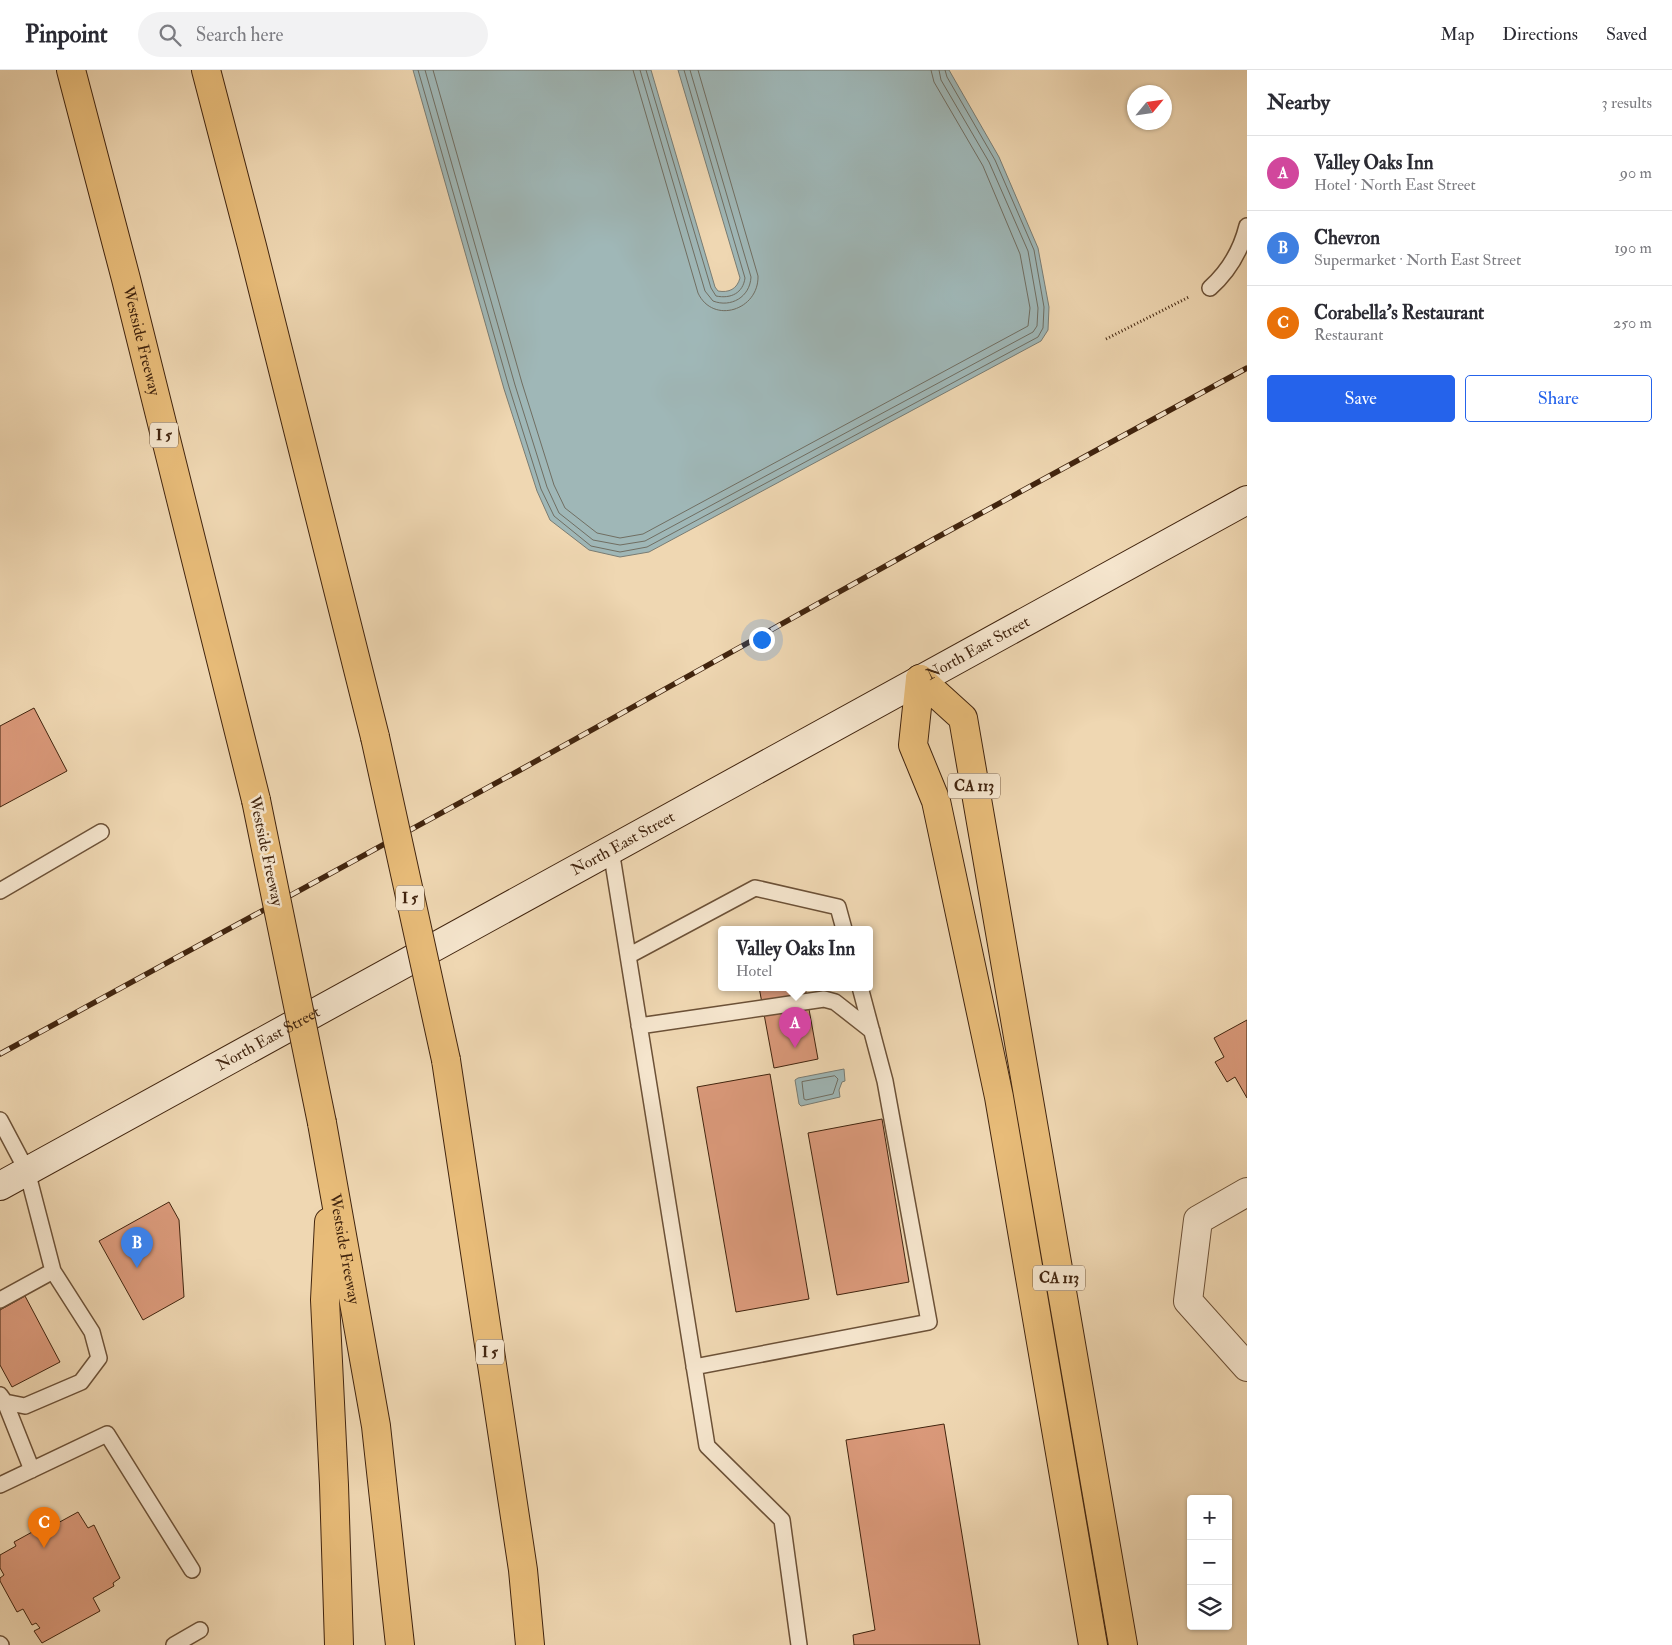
<!DOCTYPE html>
<meta charset="utf-8">
<style>
:root{--surface:#fff;--page:#f2f2f3;--text:#2b2b33;--muted:#7c7c81;--line:#e1e1e2;--accent:#2563eb}
body{margin:0;font-family:"IM FELL Double Pica",serif;background:var(--page);color:var(--text)}
.controls{position:absolute;right:15px;bottom:15px;display:grid;overflow:hidden;border-radius:5px;box-shadow:0 1px 4px #0004}
.controls button{width:45px;height:45px;display:grid;place-items:center;padding:0;border:0;border-bottom:1px solid var(--line);background:var(--surface);color:var(--text);font:25px sans-serif}
.compass{position:absolute;left:1127px;top:15px;width:45px;height:45px;border-radius:50%;background:var(--surface);box-shadow:0 1px 4px #0004;rotate:61deg}
.you{position:absolute;left:761px;top:569px;width:18px;height:18px;margin:-12px;border:4px solid #fff;border-radius:50%;background:#1a73e8;box-shadow:0 0 0 8px #1a73e833}
.badge{display:grid;place-items:center;width:32px;height:32px;border-radius:50%;background:var(--accent);color:#fff;font-size:16px;font-weight:700}
.pin{position:absolute;translate:-50% -41px;filter:drop-shadow(0 1px 2px #0008)}
.pin::after{content:'';position:absolute;top:26px;width:18px;height:15px;background:inherit;clip-path:polygon(0 0,100% 0,50% 100%)}
.popup{position:absolute;left:718px;top:856px;width:155px;height:65px;box-sizing:border-box;display:grid;place-content:center;border-radius:5px;background:var(--surface);filter:drop-shadow(0 1px 4px #0005);font-size:16px;white-space:nowrap;color:var(--muted)}
.popup b{font-size:19px;color:var(--text)}
.popup::after{content:'';position:absolute;left:50%;top:100%;margin-left:-10px;border:10px solid transparent;border-top-color:var(--surface)}
.list{margin:0;padding:0;list-style:none}
h2{display:flex;justify-content:space-between;align-items:center;height:65px;margin:0;padding:0 20px;font-size:21px}
h2 small{font-size:16px;font-weight:400;color:var(--muted)}
.list li{display:grid;grid-template-columns:32px 1fr auto;gap:15px;align-items:center;box-sizing:border-box;height:75px;padding:0 20px;border-top:1px solid var(--line)}
.list b{display:block;font-size:19px;white-space:nowrap}
.list p{margin:0;font-size:16px;white-space:nowrap;color:var(--muted)}
.list em{font-size:16px;font-style:normal;color:var(--muted)}
.actions{display:flex;gap:10px;padding:15px 20px}
.actions a{flex:1;padding:11px 0;border:1px solid var(--accent);border-radius:5px;text-align:center;font-size:18px;color:var(--accent)}
.actions .main{background:var(--accent);color:#fff}
.icon{flex:none;width:28px;height:28px;fill:none;stroke:currentColor;stroke-width:2;stroke-linecap:round;stroke-linejoin:round}
.map{position:relative;flex:none;width:1247px;height:1575px;overflow:hidden}
header{display:flex;align-items:center;gap:30px;box-sizing:border-box;height:70px;padding:0 25px;background:var(--surface);border-bottom:1px solid var(--line)}
header strong{font-size:24px}
nav{display:flex;gap:28px;margin-inline-start:auto;font-size:18px}
.search{width:350px;height:45px;background:var(--page);display:flex;align-items:center;gap:12px;box-sizing:border-box;padding:0 18px;border-radius:28px;color:var(--muted);font-size:19px}
main{display:flex}
aside{flex:1;background:var(--surface)}
.map>svg:first-child{display:block}
.water{fill:#9fb7b7;stroke:#797c73}
.lines{fill:none;stroke-linecap:round;stroke-linejoin:round}
.shore{stroke:#706e62;stroke-width:1}
.building{fill:#da997a;stroke:#41240e}
.lane-casing{stroke:#6c5137;stroke-width:18}
.street-casing{stroke:#6c5137;stroke-width:30}
.secondary-casing{stroke:#41240e;stroke-width:30}
.highway-casing{stroke:#41240e;stroke-width:30}
.path{stroke:#41240e;stroke-width:3;stroke-dasharray:1 2.5;stroke-linecap:butt}
.lane{stroke:#f5e5cd;stroke-width:15}
.street{stroke:#f5e5cd;stroke-width:28}
.secondary{stroke:#f5e5cd;stroke-width:28}
.highway{stroke:#e8bc79;stroke-width:28}
.rail-casing{stroke:#41240e;stroke-width:5.5}
.rail{stroke:#f5e5cd;stroke-width:4;stroke-dasharray:11;stroke-linecap:butt}
.highway-bridge-casing{stroke:#41240e;stroke-width:30;stroke-linecap:butt}
.highway-bridge{stroke:#e8bc79;stroke-width:28}
.labels{text-anchor:middle;dominant-baseline:central;stroke-width:5;stroke-linejoin:round;paint-order:stroke}
.shield{fill:#f5e5cd;stroke:#775e47;stroke-width:1}
.shield-label{font-size:15px;font-weight:bold;fill:#41240e}
.street-label{font-size:16px;fill:#41240e;stroke:#f5e5cd}
</style>
<header>
<strong>Pinpoint</strong>
<div class="search"><svg class="icon" aria-label="search" viewBox="0 0 24 24"><circle cx="10" cy="10" r="6"/><path d="M15 15l6 6"/></svg>Search here</div>
<nav><a>Map</a><a>Directions</a><a>Saved</a></nav>
</header>
<main>
<div class="map">
<svg width="1247" height="1575" viewBox="0 0 1247 1575">
<rect width="100%" height="100%" fill="#efd7b2"/>
<filter id="stains"><feTurbulence type="fractalNoise" baseFrequency=".004" numOctaves="4"/><feColorMatrix values="0 0 0 0 .2 0 0 0 0 .09 0 0 0 0 .02 0 0 0 .5 -.17"/></filter>
<radialGradient id="worn" r=".72"><stop offset=".6" stop-color="#630" stop-opacity="0"/><stop offset="1" stop-color="#630" stop-opacity=".3"/></radialGradient>
<path class="water" d="M413,0H651L715,217L718,221C729,223 737,219 740,208L678,0H949L999,87L1038,178L1049,237L1048,260L1041,271L649,482L620,487L589,480L550,450L537,421L504,319Z
M844,999L845,1011L842,1012L839,1020L840,1027L801,1036L799,1034L795,1010L798,1008Z"/>
<g class="lines">
<path class="shore" d="M418,0L509,317L541,419L554,446L591,476L620,482L647,477L1038,267L1043,258L1044,237L1034,180L995,90L947,7L945,0
M425,0L515,315L547,417L559,443L593,470L620,475L645,471L1033,262L1037,256L1038,238L1028,181L989,92L941,10L939,0
M433,0L522,313L554,415L565,438L597,463L620,468L643,464L1028,256L1030,238L1020,184L983,96L934,12L931,0
M633,0L698,223C713,255 759,240 758,206L698,0
M640,0L705,221L713,231C731,238 750,227 751,207L690,0
M646,0L711,218L716,226C731,229 743,223 745,208L684,0
M835,1006L838,1009L833,1024L806,1030L804,1029L802,1012Z"/>
</g>
<path class="building" d="M34,638L67,701L0,737V656Z
M759,917H805L818,989L774,998Z
M1247,950V1028L1235,1007L1227,1012L1215,992L1224,987L1214,968Z
M770,1004L809,1229L736,1242L697,1017Z
M882,1049L909,1212L837,1225L808,1063Z
M169,1132L179,1150L184,1227L143,1250L99,1171Z
M25,1226L60,1292L12,1317L0,1295V1240Z
M944,1354L980,1575H854L853,1565L875,1560L846,1370Z
M78,1442L88,1458L94,1455L120,1508L113,1513L114,1516L93,1528L100,1541L42,1573L34,1561L40,1558L36,1553L32,1555L23,1539L17,1542L0,1511V1508L4,1505L0,1498V1485L16,1476L14,1472L54,1450L56,1454Z"/>
<g class="lines">
<defs>
<path id="lane" d="M1210,218C1229,201 1241,180 1247,156
M611,780L707,1376L782,1450L799,1575
M0,821L101,762
M628,886L755,818L838,837L844,859
M639,956L824,929L835,932L872,961
M0,1050L27,1101L53,1201L92,1262L99,1288L81,1312L25,1336L5,1332L0,1325
M0,1230L53,1201
M694,1297L929,1252L885,1011L860,917
M5,1332L32,1400
M0,1415L107,1364L192,1500
M0,1574L1,1575
M174,1575L200,1560"/>
<path id="street" d="M1247,1122L1198,1150L1188,1231L1247,1297"/>
<g id="secondary">
<path id="s1" d="M0,1116L1247,430"/>
</g>
<g id="highway">
<path id="s2" d="M71,0L126,209L256,730"/>
<path d="M206,0L252,176L375,667"/>
<path d="M920,609L963,648L1123,1575"/>
<path d="M920,609L913,675L936,731L999,1027L1093,1575"/>
<path d="M446,990L523,1500L530,1575"/>
<path id="s3" d="M322,1053L376,1356L400,1575"/>
<path d="M329,1152L325,1230L334,1415L339,1575"/>
</g>
</defs>
<use href="#lane" class="lane-casing"/>
<use href="#street" class="street-casing"/>
<use href="#secondary" class="secondary-casing"/>
<use href="#highway" class="highway-casing"/>
<path class="path" d="M1106,269L1189,227"/>
<use href="#lane" class="lane"/>
<use href="#street" class="street"/>
<use href="#secondary" class="secondary"/>
<use href="#highway" class="highway"/>
<defs>
<path id="rail" d="M0,984L520,700L934,469L1247,298"/>
</defs>
<use href="#rail" class="rail-casing"/>
<use href="#rail" class="rail"/>
<defs>
<path id="highway-bridge" d="M375,667L446,990
M256,730L322,1053"/>
</defs>
<use href="#highway-bridge" class="highway-bridge-casing"/>
<use href="#highway-bridge" class="highway-bridge"/>
</g>
<g class="labels">
<g class="shield">
<rect x="150" y="352.5" width="28" height="25" rx="4"/>
<rect x="948" y="703.5" width="52" height="25" rx="4"/>
<rect x="396" y="815.5" width="28" height="25" rx="4"/>
<rect x="1033" y="1195.5" width="52" height="25" rx="4"/>
<rect x="476" y="1269.5" width="28" height="25" rx="4"/>
</g>
<g class="shield-label">
<text x="164" y="365">I 5</text>
<text x="974" y="716">CA 113</text>
<text x="410" y="828">I 5</text>
<text x="1059" y="1208">CA 113</text>
<text x="490" y="1282">I 5</text>
</g>
<g class="street-label">
<text stroke="none"><textPath href="#s2" startOffset="280">Westside Freeway</textPath></text>
<text stroke="none"><textPath href="#s1" startOffset="1116">North East Street</textPath></text>
<text stroke="none"><textPath href="#s1" startOffset="711">North East Street</textPath></text>
<text transform="translate(266 781) rotate(78)">Westside Freeway</text>
<text stroke="none"><textPath href="#s1" startOffset="306">North East Street</textPath></text>
<text stroke="none"><textPath href="#s3" startOffset="128">Westside Freeway</textPath></text>
</g>
</g>
<rect width="100%" height="100%" filter="url(#stains)"/>
<rect width="100%" height="100%" fill="url(#worn)"/>
</svg>
<div class="controls">
<button>+</button>
<button>−</button>
<button><svg class="icon" aria-label="layers" viewBox="0 0 24 24"><path d="M12 4l9 5-9 5-9-5zM3 14l9 5 9-5"/></svg></button>
</div>
<svg class="compass" viewBox="-18 -18 36 36"><path d="M0-13l5 13h-10z" fill="#e53935"/><path d="M0 13l5-13h-10z" fill="#7c7c81"/></svg>
<div class="you"></div>
<div class="pin badge" style="left:795px;top:978px;background:#d1479c">A</div>
<div class="popup"><b>Valley Oaks Inn</b>Hotel</div>
<div class="pin badge" style="left:137px;top:1198px;background:#3f7fe0">B</div>
<div class="pin badge" style="left:44px;top:1478px;background:#e8710a">C</div>
</div>
<aside>
<h2>Nearby<small>3 results</small></h2>
<ul class="list">
<li><span class="badge" style="background:#d1479c">A</span><div><b>Valley Oaks Inn</b><p>Hotel · North East Street</p></div><em>90 m</em></li>
<li><span class="badge" style="background:#3f7fe0">B</span><div><b>Chevron</b><p>Supermarket · North East Street</p></div><em>190 m</em></li>
<li><span class="badge" style="background:#e8710a">C</span><div><b>Corabella's Restaurant</b><p>Restaurant</p></div><em>250 m</em></li>
</ul>
<div class="actions"><a class="main">Save</a><a>Share</a></div>
</aside>
</main>
